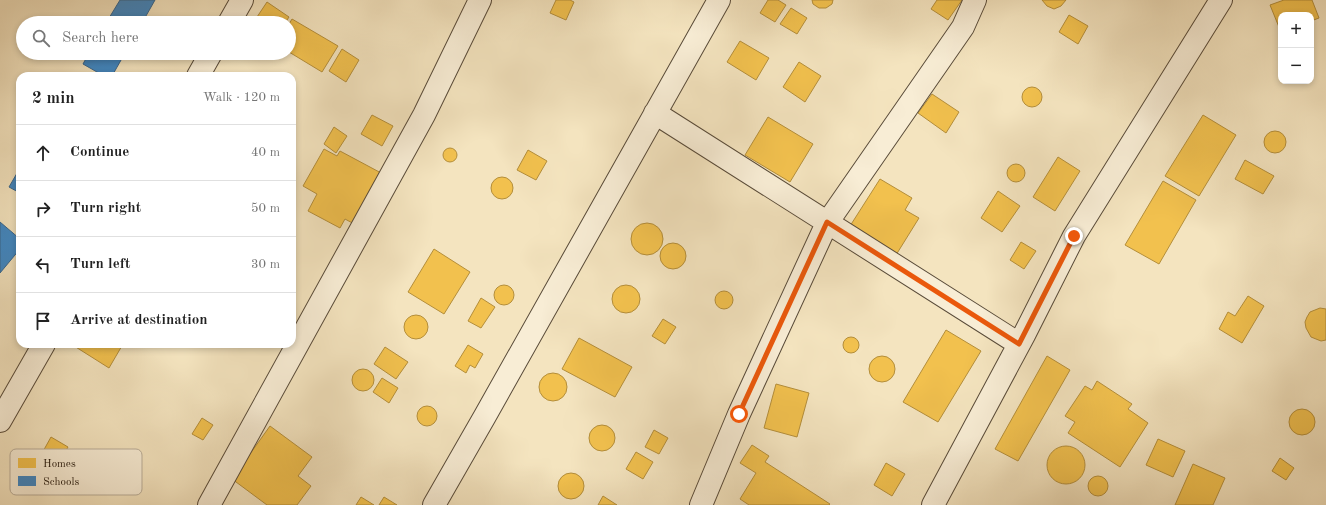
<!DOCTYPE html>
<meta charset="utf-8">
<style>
:root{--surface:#fff;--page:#f2f2f2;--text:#222;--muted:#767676;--line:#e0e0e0}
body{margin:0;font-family:"Old Standard TT",serif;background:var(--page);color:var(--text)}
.controls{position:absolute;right:12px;top:12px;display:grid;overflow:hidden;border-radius:8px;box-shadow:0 2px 6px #0003}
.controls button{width:36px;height:36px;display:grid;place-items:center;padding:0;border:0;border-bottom:1px solid var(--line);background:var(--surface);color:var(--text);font:20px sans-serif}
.stop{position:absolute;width:12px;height:12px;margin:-9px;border:3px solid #ea580c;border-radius:50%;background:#fff}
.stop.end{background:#ea580c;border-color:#fff;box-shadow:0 1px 4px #0008}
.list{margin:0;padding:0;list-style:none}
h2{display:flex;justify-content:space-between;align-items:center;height:52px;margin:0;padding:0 16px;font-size:17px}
h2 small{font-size:13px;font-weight:400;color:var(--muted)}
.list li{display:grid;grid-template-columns:26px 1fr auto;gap:12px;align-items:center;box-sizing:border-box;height:56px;padding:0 16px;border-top:1px solid var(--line)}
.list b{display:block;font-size:15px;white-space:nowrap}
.list em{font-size:13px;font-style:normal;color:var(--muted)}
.icon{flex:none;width:22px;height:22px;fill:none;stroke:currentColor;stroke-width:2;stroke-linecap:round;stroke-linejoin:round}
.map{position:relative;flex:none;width:1326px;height:505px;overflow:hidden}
.search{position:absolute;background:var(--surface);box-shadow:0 2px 6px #0003;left:16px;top:16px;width:280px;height:44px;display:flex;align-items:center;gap:10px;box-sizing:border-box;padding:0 14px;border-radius:22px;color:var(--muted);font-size:15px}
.panel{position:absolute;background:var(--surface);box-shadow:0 2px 6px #0003;left:16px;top:72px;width:280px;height:276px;border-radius:12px}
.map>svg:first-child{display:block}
.homes{fill:#f2c14e;stroke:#b48e3a}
.schools{fill:#3f88c5;stroke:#37668e}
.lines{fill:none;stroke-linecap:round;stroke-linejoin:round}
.street-casing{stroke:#594b39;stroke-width:24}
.street{stroke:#f8edd5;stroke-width:22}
.route{stroke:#ea580c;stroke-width:5}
.key{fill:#f8edd5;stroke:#b9ad99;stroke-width:1}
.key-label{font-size:11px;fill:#25180c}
</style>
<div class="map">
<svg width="1326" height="505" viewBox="0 0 1326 505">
<rect width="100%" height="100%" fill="#f4e4bf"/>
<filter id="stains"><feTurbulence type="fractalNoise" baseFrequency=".005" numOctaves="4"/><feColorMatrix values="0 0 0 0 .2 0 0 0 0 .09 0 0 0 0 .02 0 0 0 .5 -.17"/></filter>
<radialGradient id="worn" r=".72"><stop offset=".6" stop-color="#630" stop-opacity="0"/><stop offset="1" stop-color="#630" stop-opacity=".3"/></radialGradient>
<path class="homes" d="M556,0H570L574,2L566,20L550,13Z
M768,0H778L786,5L775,22L760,13Z
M812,0H833L832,4L826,8H819L813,4Z
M937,0H962L948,20L931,9Z
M1042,0H1066L1061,6L1054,9L1047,6Z
M1284,0H1312L1319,18L1311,21V15H1281V32L1270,5Z
M267,2L289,17L285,23H253Z
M791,8L807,18L797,34L780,24Z
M1069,15L1088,26L1078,44L1059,32Z
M292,19L338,46L322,72L289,52V24Z
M740,41L769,58L756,80L727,62Z
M342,49L359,60L346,82L329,71Z
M799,62L821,76L805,102L783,87Z
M1022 97a10 10 0 1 1 20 0a10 10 0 1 1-20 0Z
M932,94L959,112L946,133L918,113Z
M372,115L393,126L382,146L361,134Z
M1203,115L1236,135L1199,196L1165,176Z
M768,117L813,144L790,182L745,155Z
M334,127L347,136L336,153L324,144Z
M1264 142a11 11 0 1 1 22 0a11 11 0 1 1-22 0Z
M443 155a7 7 0 1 1 14 0a7 7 0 1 1-14 0Z
M324,149L337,156L340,151L383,174L356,225L345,219L340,228L308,211L317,194L303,186Z
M528,150L547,161L536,180L517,170Z
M1058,157L1080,171L1055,211L1033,197Z
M1245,160L1274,176L1263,194L1235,179Z
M1007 173a9 9 0 1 1 18 0a9 9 0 1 1-18 0Z
M491 188a11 11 0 1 1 22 0a11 11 0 1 1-22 0Z
M880,179L912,198L905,210L919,218L896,255L850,226Z
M1163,181L1196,200L1159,264L1125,245Z
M998,191L1020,206L1002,232L981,218Z
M631 239a16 16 0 1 1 32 0a16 16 0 1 1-32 0Z
M1021,242L1036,251L1024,269L1010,260Z
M660 256a13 13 0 1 1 26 0a13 13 0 1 1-26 0Z
M434,249L470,272L444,314L408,292Z
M612 299a14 14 0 1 1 28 0a14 14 0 1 1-28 0Z
M494 295a10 10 0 1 1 20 0a10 10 0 1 1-20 0Z
M715 300a9 9 0 1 1 18 0a9 9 0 1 1-18 0Z
M1248,296L1264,306L1242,343L1219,329L1228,312L1235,316Z
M481,298L495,307L481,328L468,321Z
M1320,308L1326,309V340L1321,341L1311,337L1306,328L1305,322L1307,317L1310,312Z
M404 327a12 12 0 1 1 24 0a12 12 0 1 1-24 0Z
M663,319L676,327L665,344L652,336Z
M946,330L981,351L938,422L903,402Z
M843 345a8 8 0 1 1 16 0a8 8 0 1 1-16 0Z
M579,338L632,367L615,397L562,369Z
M71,344H123L109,368Z
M468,345L483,354L475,368L470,365L466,373L455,366Z
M385,347L408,362L396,379L374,364Z
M1047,356L1070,370L1018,461L995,449Z
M869 369a13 13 0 1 1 26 0a13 13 0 1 1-26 0Z
M352 380a11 11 0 1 1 22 0a11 11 0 1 1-22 0Z
M539 387a14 14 0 1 1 28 0a14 14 0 1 1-28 0Z
M382,378L398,388L389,403L373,392Z
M1097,381L1132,404L1128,409L1148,423L1120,467L1068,433L1075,422L1065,416L1085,386L1092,390Z
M776,384L809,393L797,437L764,428Z
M417 416a10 10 0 1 1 20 0a10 10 0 1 1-20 0Z
M1289 422a13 13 0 1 1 26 0a13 13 0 1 1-26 0Z
M202,418L213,425L203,440L192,434Z
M589 438a13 13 0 1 1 26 0a13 13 0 1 1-26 0Z
M270,426L312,457L298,476L311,486L297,505H267L232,479Z
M654,430L668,438L659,454L645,447Z
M51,437L68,447L58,465L41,455Z
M1158,439L1185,451L1173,477L1146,465Z
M752,445L769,456L765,462L830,504L829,505H749L740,499L756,473L740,463Z
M1047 465a19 19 0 1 1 38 0a19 19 0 1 1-38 0Z
M636,452L653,462L643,479L626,469Z
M1280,458L1294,468L1286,480L1272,471Z
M886,463L905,474L892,496L874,485Z
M1193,464L1225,478L1213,505H1175Z
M558 486a13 13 0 1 1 26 0a13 13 0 1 1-26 0Z
M1088 486a10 10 0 1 1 20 0a10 10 0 1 1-20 0Z
M603,496L617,505H598Z
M361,497L374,505H356Z
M384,497L397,505H379Z"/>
<path class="schools" d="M120,0H155L142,23H106Z
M89,53H125L112,76H104L83,64Z
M20,168V193L9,187Z
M0,222L20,239V249L0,273Z"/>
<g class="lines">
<defs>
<path id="street" d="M229,23L242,0
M198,76L211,53
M655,113L1019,344
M0,421L44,344
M209,505L424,115L480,0
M434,505L485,416L719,0
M701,505L739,414L827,223L963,27L975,0
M933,505L1024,335L1074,236L1221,0"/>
</defs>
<use href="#street" class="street-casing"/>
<use href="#street" class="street"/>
</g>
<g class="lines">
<path class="route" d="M739,414L827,222L1019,344L1074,236"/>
</g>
<rect x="10" y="449" width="132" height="46" rx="6" class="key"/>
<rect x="18" y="458" width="18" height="10" fill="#f2c14e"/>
<rect x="18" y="476" width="18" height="10" fill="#3f88c5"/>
<g class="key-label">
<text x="43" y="467">Homes</text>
<text x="43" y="485">Schools</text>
</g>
<rect width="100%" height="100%" filter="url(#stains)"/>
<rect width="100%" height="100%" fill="url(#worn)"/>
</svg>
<div class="controls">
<button>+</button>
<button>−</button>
</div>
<div class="stop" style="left:739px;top:414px"></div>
<div class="stop end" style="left:1074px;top:236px"></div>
<div class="search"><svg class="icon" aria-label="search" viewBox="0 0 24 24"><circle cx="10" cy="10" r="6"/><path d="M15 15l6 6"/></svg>Search here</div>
<section class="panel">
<h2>2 min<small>Walk · 120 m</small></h2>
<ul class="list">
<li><svg class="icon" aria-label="ahead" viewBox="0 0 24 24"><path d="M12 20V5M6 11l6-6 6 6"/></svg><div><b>Continue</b></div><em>40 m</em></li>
<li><svg class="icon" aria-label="right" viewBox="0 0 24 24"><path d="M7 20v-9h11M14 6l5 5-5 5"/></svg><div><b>Turn right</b></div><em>50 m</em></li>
<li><svg class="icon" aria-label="left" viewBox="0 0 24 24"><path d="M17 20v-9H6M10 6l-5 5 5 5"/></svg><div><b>Turn left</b></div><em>30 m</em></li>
<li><svg class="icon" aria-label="arrive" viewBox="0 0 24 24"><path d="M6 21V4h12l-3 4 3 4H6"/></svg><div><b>Arrive at destination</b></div></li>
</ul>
</section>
</div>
